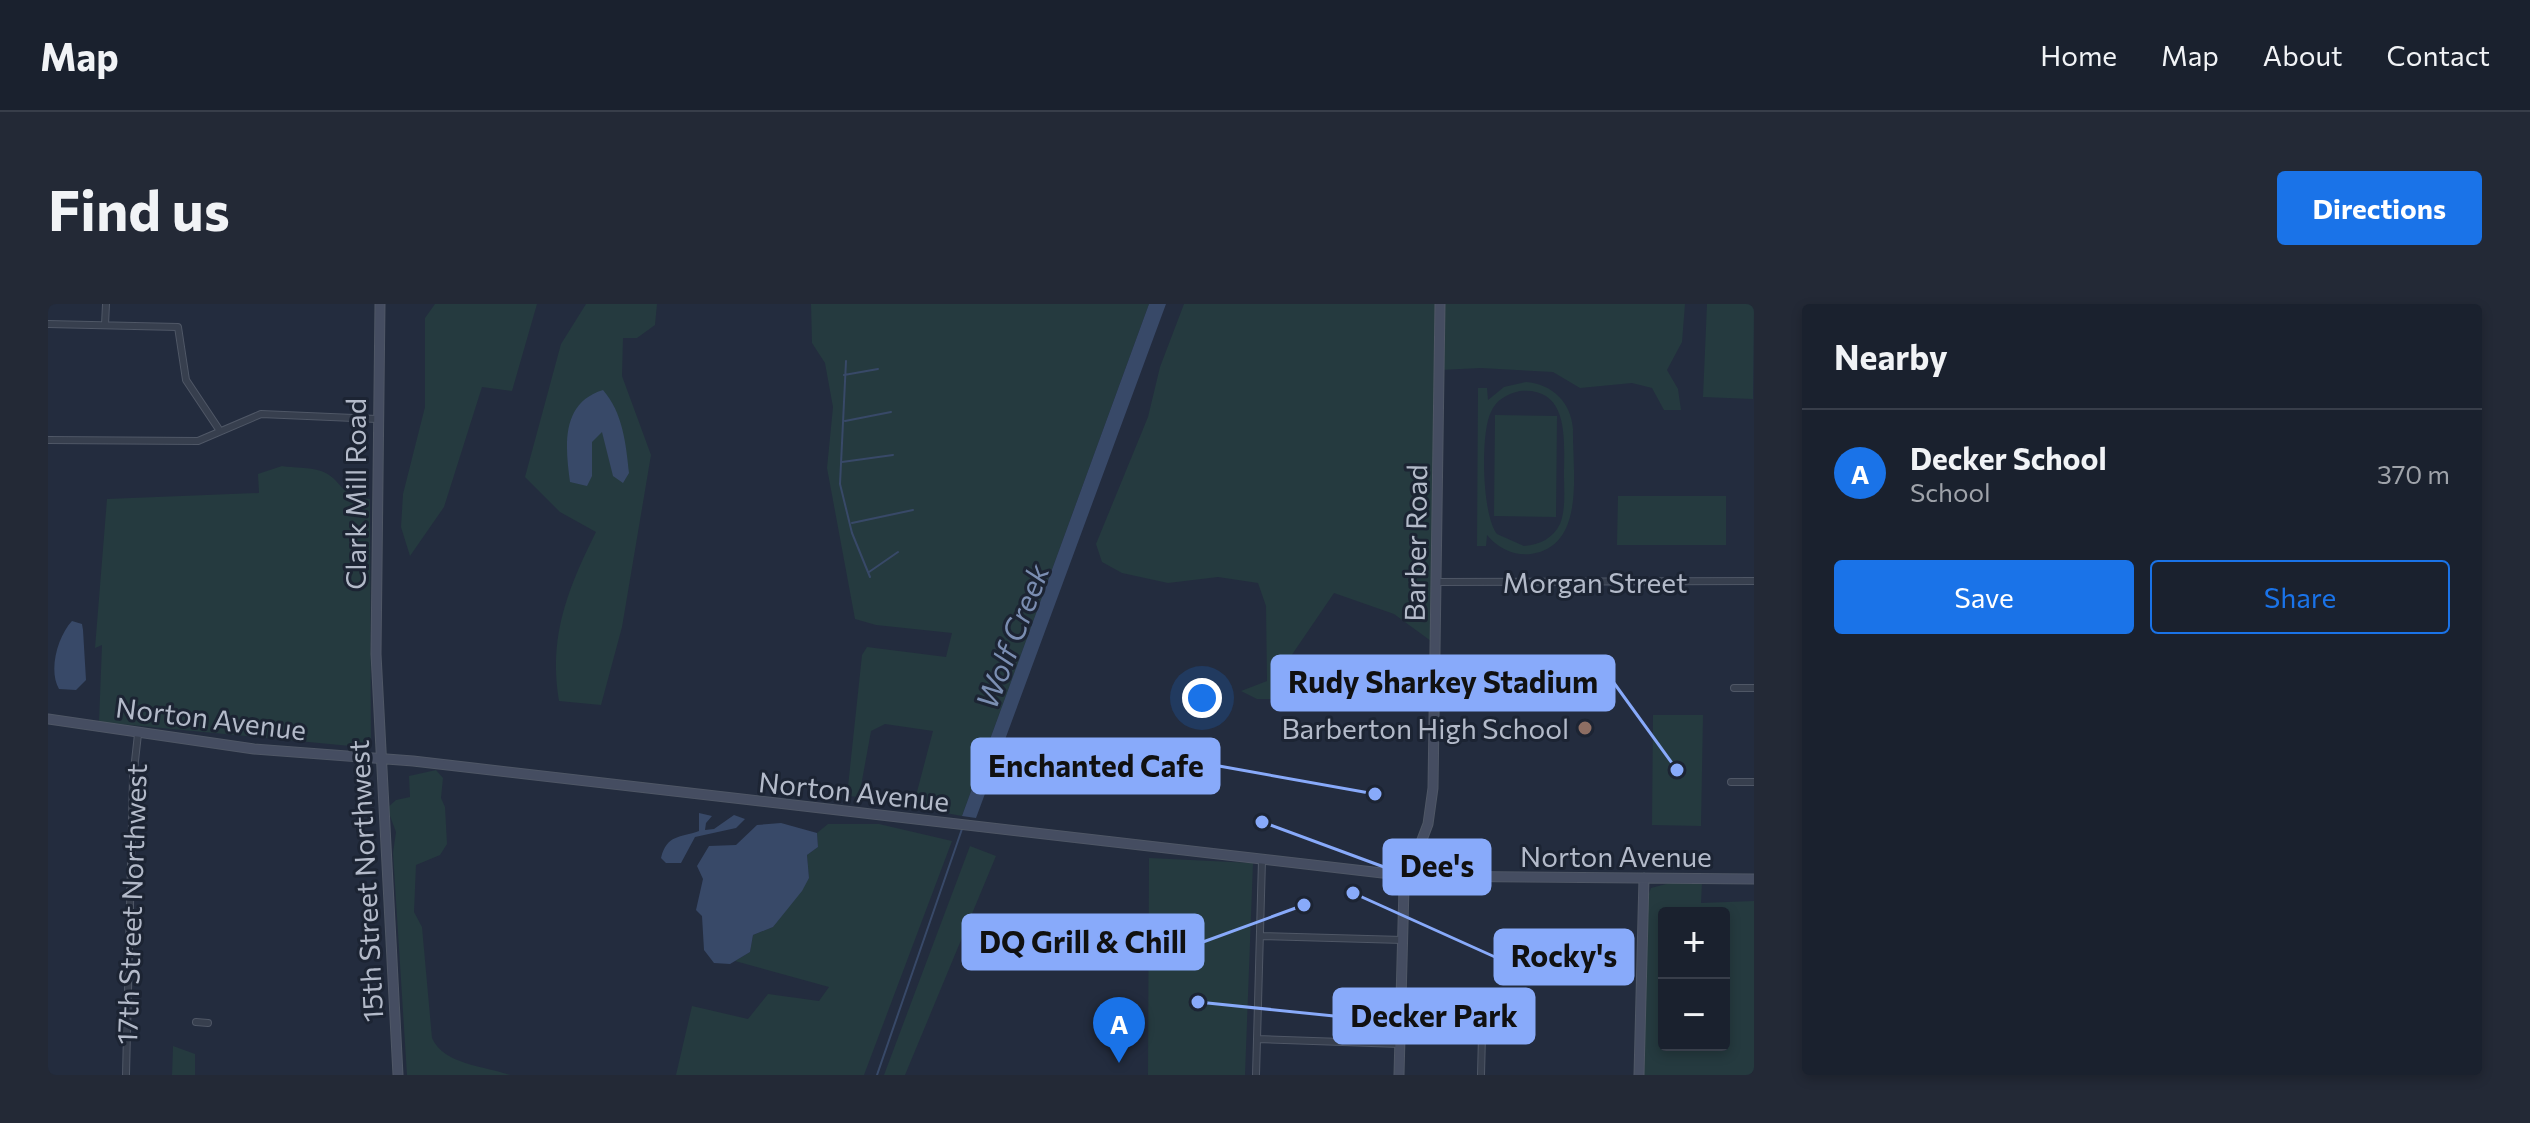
<!DOCTYPE html>
<meta charset="utf-8">
<style>
:root{--surface:#1a212e;--page:#232936;--text:#f1f3f6;--muted:#9fa3aa;--line:#383e4a;--accent:#1a73e8}
body{margin:0;font-family:Commissioner,sans-serif;background:var(--page);color:var(--text)}
.controls{position:absolute;right:24px;bottom:24px;display:grid;overflow:hidden;border-radius:8px;box-shadow:0 4px 12px #0003}
.controls button{width:72px;height:72px;display:grid;place-items:center;padding:0;border:0;border-bottom:2px solid var(--line);background:var(--surface);color:var(--text);font:40px sans-serif}
.you{position:absolute;left:1154px;top:394px;width:28px;height:28px;margin:-20px;border:6px solid #fff;border-radius:50%;background:#1a73e8;box-shadow:0 0 0 12px #1a73e833}
.badge{display:grid;place-items:center;width:52px;height:52px;border-radius:50%;background:var(--accent);color:#fff;font-size:26px;font-weight:700}
.pin{position:absolute;translate:-50% -66px;filter:drop-shadow(0 2px 4px #0008)}
.pin::after{content:'';position:absolute;top:42px;width:28px;height:24px;background:inherit;clip-path:polygon(0 0,100% 0,50% 100%)}
.list{margin:0;padding:0;list-style:none}
h2{display:flex;justify-content:space-between;align-items:center;height:104px;margin:0;padding:0 32px;font-size:34px}
h2 small{font-size:26px;font-weight:400;color:var(--muted)}
.list li{display:grid;grid-template-columns:52px 1fr auto;gap:24px;align-items:center;box-sizing:border-box;height:128px;padding:0 32px;border-top:2px solid var(--line)}
.list b{display:block;font-size:30px;white-space:nowrap}
.list p{margin:0;font-size:26px;white-space:nowrap;color:var(--muted)}
.list em{font-size:26px;font-style:normal;color:var(--muted)}
.actions{display:flex;gap:16px;padding:24px 32px}
.actions a{flex:1;padding:18px 0;border:2px solid var(--accent);border-radius:8px;text-align:center;font-size:28px;color:var(--accent)}
.actions .main{background:var(--accent);color:#fff}
.map{position:relative;flex:none;width:1706px;height:771px;overflow:hidden;border-radius:8px}
header{display:flex;align-items:center;gap:48px;box-sizing:border-box;height:112px;padding:0 40px;background:var(--surface);border-bottom:2px solid var(--line)}
header strong{font-size:38px}
nav{display:flex;gap:44px;margin-inline-start:auto;font-size:28px}
.intro{display:flex;align-items:center;justify-content:space-between;box-sizing:border-box;height:192px;padding:0 48px}
h1{margin:0;font-size:56px}
.button{padding:20px 36px;border-radius:8px;background:var(--accent);color:#fff;font-size:28px;font-weight:700}
main{display:flex;gap:48px;padding:0 48px}
aside{flex:1;background:var(--surface);border-radius:8px;box-shadow:0 4px 12px #0003}
.map>svg:first-child{display:block}
.green{fill:#253a3f;fill-rule:evenodd}
.water{fill:#384968}
.lines{fill:none;stroke-linecap:round;stroke-linejoin:round}
.stream{stroke:#384968;stroke-width:2}
.street-casing{stroke:#4f5766;stroke-width:8}
.secondary-casing{stroke:#4f5766;stroke-width:11}
.street{stroke:#373f4e;stroke-width:6}
.secondary{stroke:#454d61;stroke-width:9}
.education-dot{fill:#8d6e63;stroke:#1c2433;stroke-width:3}
.labels{text-anchor:middle;dominant-baseline:central;stroke-width:6;stroke-linejoin:round;paint-order:stroke}
.street-label{font-size:28px;fill:#b3bac9;stroke:#1c2433}
.poi-label{font-size:28px;fill:#b3bac9;stroke:#1c2433;text-anchor:end}
.water-label{font-size:30px;font-style:italic;fill:#7b8eb2;stroke:#1c2433}
.leader{fill:none;stroke:#88aafa;stroke-width:3}
.callout-dot{fill:#88aafa;stroke:#1c2433;stroke-width:3}
.callout{fill:#88aafa;stroke:#88aafa;stroke-width:3}
.callout-label{font-size:30px;text-anchor:middle;font-weight:bold;fill:#111}
</style>
<header>
<strong>Map</strong>
<nav><a>Home</a><a>Map</a><a>About</a><a>Contact</a></nav>
</header>
<div class="intro"><h1>Find us</h1><a class="button">Directions</a></div>
<main>
<div class="map">
<svg width="1706" height="771" viewBox="0 0 1706 771">
<rect width="100%" height="100%" fill="#232c3e"/>
<path class="green" d="M387,0H489L464,87L434,83L396,203L362,252L353,223L355,190L377,103V14Z
M538,0H609L607,21L589,34H575L574,72L603,151L574,323L553,401L511,397C500,333 520,284 548,228L512,208L477,173L513,40Z
M763,0H1101L914,512L865,503L885,427L837,420L823,427L811,493L799,492L814,351L819,343L898,353L904,329L828,321L807,315L779,164L785,103L777,59L764,39Z
M1136,0H1637L1634,38L1619,66L1630,85L1633,106H1616L1604,84L1584,79L1532,84L1505,68L1433,64L1392,66L1387,340L1346,310L1286,289L1241,355L1231,395H1209L1193,387L1219,377L1218,302L1210,279L1170,273L1120,279L1074,269L1054,258L1048,240L1100,113L1112,63Z
M1659,0H1706L1705,95L1655,93Z
M1478,78C1504,80 1523,98 1525,125C1524,165 1539,242 1483,250C1465,252 1450,244 1439,231L1438,242H1429L1430,84H1439L1440,96L1456,83ZM1472,87C1522,83 1516,136 1516,171C1516,186 1518,205 1512,220C1505,234 1492,241 1476,242L1449,230C1434,212 1432,129 1443,108C1448,96 1459,90 1472,87Z
M1447,111L1509,112L1508,213L1446,212Z
M234,162C246,164 261,163 273,167C294,174 292,195 322,195L323,444L51,418L54,341L47,344L59,195L211,189L210,170Z
M1570,192H1678V241H1569Z
M1605,411H1655L1653,522L1604,521Z
M388,466L395,474L393,494L397,503L399,540L392,551L368,561L366,608L374,623L384,734C396,761 437,762 462,771H359L345,549L348,528L339,504L348,496L362,493L361,472Z
M780,520H831L904,537L816,771H628L644,702L700,715L720,690L771,697L781,683L687,657L702,648L705,631L725,623L761,574L759,551L770,543L769,529Z
M922,542L948,552L857,771H836Z
M1101,554L1205,559L1197,771H1100Z
M1654,577L1653,599L1706,597V771H1594L1600,592L1603,584L1622,579ZM1616,609H1676V741H1616Z
M125,742L147,750V771H124Z"/>
<path class="water" d="M1101,0H1118L928,514L914,512Z
M555,86C575,109 578,140 581,169L575,179L565,172L554,128L544,138V172L539,182L522,178C517,141 513,99 555,86Z
M24,317L34,320L35,326L38,376L28,386L11,385C0,366 10,332 24,317Z
M651,509L664,512L658,519L657,526L666,525L686,511L697,515L688,524L647,533L633,559H618L613,554C619,530 632,534 651,527Z
M733,519L769,529L770,543L759,551L761,574L754,587L725,623L705,631L702,648L682,660L666,659L656,646L654,612L648,606L655,575L649,562L661,542L688,541L709,521Z"/>
<g class="lines">
<path class="stream" d="M798,57L792,180L804,229L822,273
M796,71L830,65
M797,117L843,108
M794,158L845,151
M804,219L865,206
M821,268L850,248
M829,771L914,525"/>
<defs>
<path id="street" d="M0,20L130,23L138,76L172,127
M57,21L58,0
M0,136L150,137L213,110L329,115
M1388,278L1706,277
M1686,384H1706
M1683,478H1706
M1212,632L1355,636
M1365,690L1435,692L1433,771
M148,718L160,719
M1209,735L1352,740
M78,771L85,475L90,430
M1208,771L1214,556"/>
<path id="secondary" d="M332,0L328,350L350,771
M0,415L206,445L365,457L1360,572L1706,575
M1351,771L1356,583L1380,520L1385,484L1392,0
M1591,771L1596,574"/>
</defs>
<use href="#street" class="street-casing"/>
<use href="#secondary" class="secondary-casing"/>
<use href="#street" class="street"/>
<use href="#secondary" class="secondary"/>
</g>
<circle class="education-dot" cx="1537" cy="424" r="8"/>
<g class="labels">
<g class="street-label">
<text transform="translate(307 190) rotate(-90)">Clark Mill Road</text>
<text transform="translate(1367 239) rotate(-89)">Barber Road</text>
<text x="1547" y="278">Morgan Street</text>
<text transform="translate(163 414) rotate(7)">Norton Avenue</text>
<text transform="translate(806 487) rotate(6)">Norton Avenue</text>
<text x="1568" y="552">Norton Avenue</text>
<text transform="translate(317 577) rotate(-93)">15th Street Northwest</text>
<text transform="translate(83 600) rotate(-88)">17th Street Northwest</text>
</g>
<g class="poi-label">
<text x="1521" y="424">Barberton High School</text>
</g>
<g class="water-label">
<text transform="translate(963 332) rotate(-69)">Wolf Creek</text>
</g>
</g>
<path class="leader" d="M1629 466L1566 379M1327 490L1171 462M1214 518L1336 563M1256 601L1155 638M1305 589L1447 653M1150 698L1286 712"/>
<g class="callout-dot">
<circle cx="1629" cy="466" r="8"/>
<circle cx="1327" cy="490" r="8"/>
<circle cx="1214" cy="518" r="8"/>
<circle cx="1256" cy="601" r="8"/>
<circle cx="1305" cy="589" r="8"/>
<circle cx="1150" cy="698" r="8"/>
</g>
<g class="callout">
<rect x="1224" y="352" width="342" height="54" rx="8"/>
<rect x="924" y="435" width="247" height="54" rx="8"/>
<rect x="1336" y="536" width="106" height="54" rx="8"/>
<rect x="915" y="611" width="240" height="54" rx="8"/>
<rect x="1447" y="626" width="138" height="54" rx="8"/>
<rect x="1286" y="685" width="200" height="54" rx="8"/>
</g>
<g class="callout-label">
<text x="1395" y="389">Rudy Sharkey Stadium</text>
<text x="1048" y="473">Enchanted Cafe</text>
<text x="1389" y="573">Dee's</text>
<text x="1035" y="649">DQ Grill &amp; Chill</text>
<text x="1516" y="663">Rocky's</text>
<text x="1386" y="723">Decker Park</text>
</g>
</svg>
<div class="controls">
<button>+</button>
<button>−</button>
</div>
<div class="you"></div>
<div class="pin badge" style="left:1071px;top:759px">A</div>
</div>
<aside>
<h2>Nearby<small></small></h2>
<ul class="list">
<li><span class="badge">A</span><div><b>Decker School</b><p>School</p></div><em>370 m</em></li>
</ul>
<div class="actions"><a class="main">Save</a><a>Share</a></div>
</aside>
</main>
